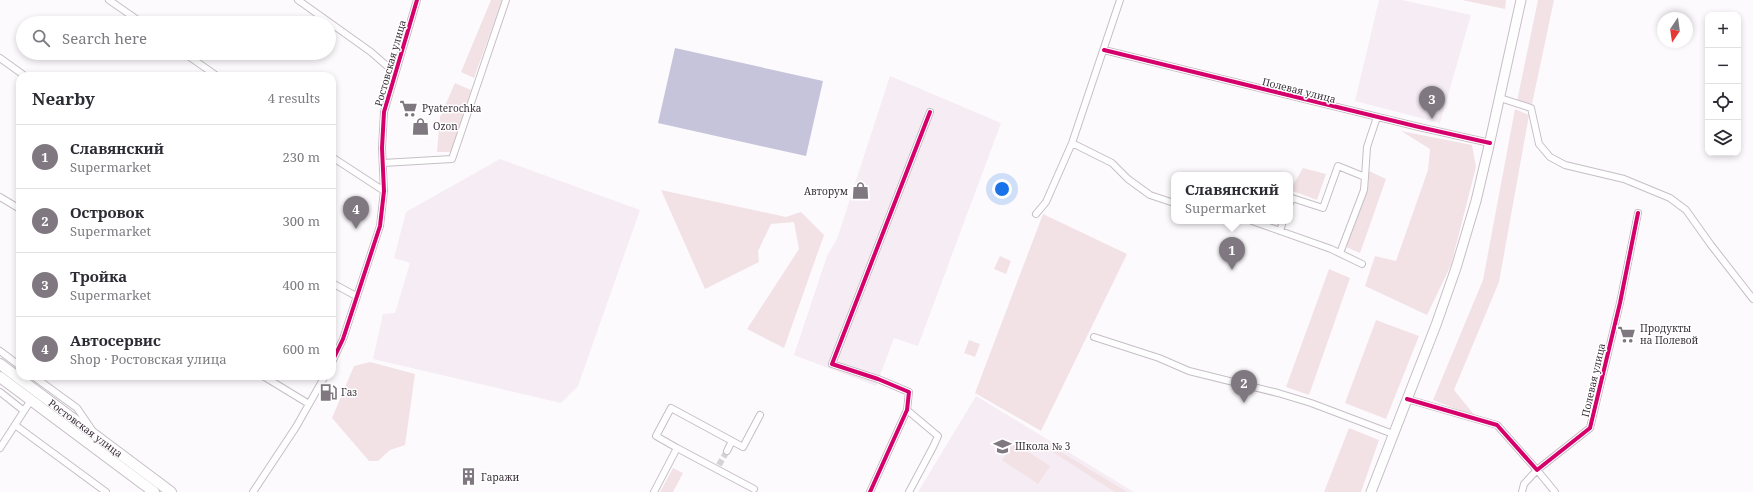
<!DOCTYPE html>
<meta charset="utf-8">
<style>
:root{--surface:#fff;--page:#f2f2f3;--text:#2b2b33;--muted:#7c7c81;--line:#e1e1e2;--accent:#807880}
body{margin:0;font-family:"Noto Serif",serif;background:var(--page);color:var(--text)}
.controls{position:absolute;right:12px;top:12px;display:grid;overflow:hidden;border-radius:8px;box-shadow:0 2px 6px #0003}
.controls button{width:36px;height:36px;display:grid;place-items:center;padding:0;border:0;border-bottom:1px solid var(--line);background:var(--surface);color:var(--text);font:20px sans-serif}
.compass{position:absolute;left:1657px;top:12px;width:36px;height:36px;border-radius:50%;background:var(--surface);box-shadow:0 2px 6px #0003;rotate:193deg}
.you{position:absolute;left:1002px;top:189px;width:14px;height:14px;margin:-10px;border:3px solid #fff;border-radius:50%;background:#1a73e8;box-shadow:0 0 0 6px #1a73e833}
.badge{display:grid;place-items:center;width:26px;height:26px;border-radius:50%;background:var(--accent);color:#fff;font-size:13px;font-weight:700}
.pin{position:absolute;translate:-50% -33px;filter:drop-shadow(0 1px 2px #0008)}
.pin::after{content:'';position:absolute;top:21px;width:14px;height:12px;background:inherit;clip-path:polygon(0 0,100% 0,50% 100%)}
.popup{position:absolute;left:1171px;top:172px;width:122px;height:52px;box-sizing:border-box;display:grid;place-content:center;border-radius:8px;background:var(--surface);filter:drop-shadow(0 1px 3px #0005);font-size:13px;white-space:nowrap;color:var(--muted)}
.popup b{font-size:15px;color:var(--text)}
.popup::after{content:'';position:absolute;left:50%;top:100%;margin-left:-8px;border:8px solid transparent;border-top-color:var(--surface)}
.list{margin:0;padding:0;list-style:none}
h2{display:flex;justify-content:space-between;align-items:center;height:52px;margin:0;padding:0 16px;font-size:17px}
h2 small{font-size:13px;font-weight:400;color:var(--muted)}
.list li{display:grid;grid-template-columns:26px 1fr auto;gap:12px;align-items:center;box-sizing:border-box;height:64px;padding:0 16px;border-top:1px solid var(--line)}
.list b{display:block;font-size:15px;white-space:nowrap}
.list p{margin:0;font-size:13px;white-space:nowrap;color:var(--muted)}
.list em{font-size:13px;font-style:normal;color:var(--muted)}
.icon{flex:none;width:22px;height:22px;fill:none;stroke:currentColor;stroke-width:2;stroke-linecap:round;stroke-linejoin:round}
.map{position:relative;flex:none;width:1753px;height:492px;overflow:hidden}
.search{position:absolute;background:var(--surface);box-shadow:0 2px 6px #0003;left:16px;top:16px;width:320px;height:44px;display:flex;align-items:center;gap:10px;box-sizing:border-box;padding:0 14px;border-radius:22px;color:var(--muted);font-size:15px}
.panel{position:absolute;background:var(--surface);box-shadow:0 2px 6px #0003;left:16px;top:72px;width:320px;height:308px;border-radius:12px}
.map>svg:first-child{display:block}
.built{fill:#f5ecf4}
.green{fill:#f2e2e6}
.water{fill:#c5c4db}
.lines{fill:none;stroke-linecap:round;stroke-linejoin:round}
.minor-tunnel{stroke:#d6d2d6;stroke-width:6;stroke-dasharray:6 3;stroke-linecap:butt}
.minor-casing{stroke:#c5bfc5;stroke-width:8}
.secondary-casing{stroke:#c5bfc5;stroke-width:11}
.trunk-casing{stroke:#c5bfc5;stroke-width:12}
.minor{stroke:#fffeff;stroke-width:6}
.secondary{stroke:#fffeff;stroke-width:9}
.trunk{stroke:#fffeff;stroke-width:10}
.cycleway-casing{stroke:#fff;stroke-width:6}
.cycleway{stroke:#d6006c;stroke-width:4}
.labels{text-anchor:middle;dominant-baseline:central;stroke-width:3;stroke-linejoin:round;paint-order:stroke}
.street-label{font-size:10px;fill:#3c323c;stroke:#fff}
.poi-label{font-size:10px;fill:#3c323c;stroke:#fff;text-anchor:start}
</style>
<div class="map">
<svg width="1753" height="492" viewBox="0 0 1753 492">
<rect width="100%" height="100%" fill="#fdfafd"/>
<path class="built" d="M1379,0H1402L1471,15L1440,123L1355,101Z
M890,76L1001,123L918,346L894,338L876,386L794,355L827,256L837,239Z
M500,159L640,210L578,386L561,403L373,359L383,314L395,313L410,263L394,258L406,212Z
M976,396L1134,492H918Z"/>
<path class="green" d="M491,0H502L474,78L461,72Z
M1462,0H1506L1505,9Z
M1538,0H1554L1532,104L1517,101Z
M455,83L471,90L451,152H437L440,117Z
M1515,109L1529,115L1499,282L1454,390L1476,417L1433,400L1483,280Z
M1401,131L1472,145L1476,167L1451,265L1427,315L1365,286L1375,256L1396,261L1428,170L1430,149Z
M1303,168L1326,174L1317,200L1290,190Z
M1369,171L1386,179L1360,253L1346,247L1368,188Z
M661,190L786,217L801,212L824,235L784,348L747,329L799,249L794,222L771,224L758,251L759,262L705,289Z
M1043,214L1127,254L1041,431L975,393Z
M1000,256L1011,261L1006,274L994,269Z
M1329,269L1350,278L1309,395L1286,387Z
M1376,320L1419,336L1386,419L1345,403Z
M969,340L980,344L975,357L964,353Z
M370,362L415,374L405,445L390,450L378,461H369L332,418L354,366Z
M1349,428L1379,440L1361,492H1324Z
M1013,442L1050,466L1038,484L1002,460Z
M1051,446L1127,492H1115L1048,449Z
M673,468L683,473L673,492H660Z"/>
<path class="water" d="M675,48L823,81L806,156L658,123Z"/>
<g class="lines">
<path class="minor-tunnel" d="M719,465L727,451"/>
<defs>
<path id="minor" d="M109,0L142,23
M298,0L371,52L395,73
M1104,50L1419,127L1490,143
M184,53L217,76
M0,58L25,76
M1500,98L1531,108L1539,144L1550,157L1565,165L1624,179L1670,198L1686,210L1711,245L1753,299
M1072,143L1112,163L1128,179L1150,195L1174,203
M332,157L384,191
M383,163L452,159L506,0
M1365,177L1367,147L1377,117
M0,197L20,209
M1290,203L1292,198L1323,208L1338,166L1365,177L1364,190L1340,253
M1036,214L1046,202L1072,143L1120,0
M1252,221L1331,249L1362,264
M1280,231L1283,221
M332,283L356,296
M1094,337L1159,358L1189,371L1278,393L1311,403L1393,434
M0,351L20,366
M332,362L343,339L380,226L384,191L382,148L384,112L417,0
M33,376L77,408L92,430
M263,376L309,404
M0,392L24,411
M1407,399L1497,425L1537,470L1590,428L1620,303L1638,213
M907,410L938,436L933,447L909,492
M15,425L106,492
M0,448L31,400
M677,448L754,489
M727,451L732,441
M253,492L296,427L325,376
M654,492L677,448L656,436L671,408L743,447L760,415
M870,492L907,410L909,392L878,379L832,364L930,112
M1522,492L1524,484L1537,470L1555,492"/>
<path id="secondary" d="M1371,492L1436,325L1456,268L1476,201L1488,150L1521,0"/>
<g id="trunk">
<path id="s1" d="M0,364L171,492"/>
<path d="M0,377L154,492"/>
</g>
</defs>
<use href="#minor" class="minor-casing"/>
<use href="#secondary" class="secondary-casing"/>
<use href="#trunk" class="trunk-casing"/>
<use href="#minor" class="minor"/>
<use href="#secondary" class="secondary"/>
<use href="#trunk" class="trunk"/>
<defs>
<path id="cycleway" d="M1104,50L1419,127L1490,143
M332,362L343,339L380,226L384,191L382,148L384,112L417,0
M1407,399L1497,425L1537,470L1590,428L1620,303L1638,213
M870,492L907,410L909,392L878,379L832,364L930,112"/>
</defs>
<use href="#cycleway" class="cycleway-casing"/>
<use href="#cycleway" class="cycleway"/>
</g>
<defs>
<symbol id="supermarket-bare" viewBox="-9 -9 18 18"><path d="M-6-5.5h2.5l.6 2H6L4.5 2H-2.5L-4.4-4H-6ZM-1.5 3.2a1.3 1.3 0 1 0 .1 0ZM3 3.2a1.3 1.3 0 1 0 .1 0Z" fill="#807880" stroke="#fff" stroke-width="2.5" paint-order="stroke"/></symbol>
<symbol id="shop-bare" viewBox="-9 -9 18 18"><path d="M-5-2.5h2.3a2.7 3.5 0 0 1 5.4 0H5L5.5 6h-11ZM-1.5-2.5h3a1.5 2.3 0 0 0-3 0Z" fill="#807880" stroke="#fff" stroke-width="2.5" paint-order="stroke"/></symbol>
<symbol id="fuel-bare" viewBox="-9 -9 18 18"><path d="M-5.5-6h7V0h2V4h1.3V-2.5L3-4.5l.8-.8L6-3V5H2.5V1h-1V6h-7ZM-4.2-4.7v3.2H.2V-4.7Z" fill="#807880" stroke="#fff" stroke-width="2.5" paint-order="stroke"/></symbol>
<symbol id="school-bare" viewBox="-9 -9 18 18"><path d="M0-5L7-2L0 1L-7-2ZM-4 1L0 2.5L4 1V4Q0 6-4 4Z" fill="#807880" stroke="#fff" stroke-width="2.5" paint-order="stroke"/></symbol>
<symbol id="building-bare" viewBox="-9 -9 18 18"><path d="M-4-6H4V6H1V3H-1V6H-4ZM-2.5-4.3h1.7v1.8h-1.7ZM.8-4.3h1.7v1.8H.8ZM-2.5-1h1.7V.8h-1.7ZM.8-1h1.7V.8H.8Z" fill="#807880" stroke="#fff" stroke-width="2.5" paint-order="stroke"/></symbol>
</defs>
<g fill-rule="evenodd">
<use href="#supermarket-bare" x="396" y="96" width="25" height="25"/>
<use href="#shop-bare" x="408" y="114" width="25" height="25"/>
<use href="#shop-bare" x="848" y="178" width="25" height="25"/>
<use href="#supermarket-bare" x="1614" y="322" width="25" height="25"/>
<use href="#fuel-bare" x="316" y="380" width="25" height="25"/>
<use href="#school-bare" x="990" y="434" width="25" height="25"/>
<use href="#building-bare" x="456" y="464" width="25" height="25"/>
</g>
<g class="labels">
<g class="street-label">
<text transform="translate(390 63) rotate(-74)">Ростовская улица</text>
<text transform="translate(1299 90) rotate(14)">Полевая улица</text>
<text transform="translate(1593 380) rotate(-77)">Полевая улица</text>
<text stroke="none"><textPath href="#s1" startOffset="107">Ростовская улица</textPath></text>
</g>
<g class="poi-label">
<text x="422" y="108">Pyaterochka</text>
<text x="433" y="126">Ozon</text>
<text x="848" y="191" text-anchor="end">Авторум</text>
<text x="1640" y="328">Продукты<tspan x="1640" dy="12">на Полевой</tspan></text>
<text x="341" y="392">Газ</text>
<text x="1015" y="446">Школа № 3</text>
<text x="481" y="477">Гаражи</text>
</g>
</g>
</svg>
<div class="controls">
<button>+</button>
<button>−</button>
<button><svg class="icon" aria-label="locate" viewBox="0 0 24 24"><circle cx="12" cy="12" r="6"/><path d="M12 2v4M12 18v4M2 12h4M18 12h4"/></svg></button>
<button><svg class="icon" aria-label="layers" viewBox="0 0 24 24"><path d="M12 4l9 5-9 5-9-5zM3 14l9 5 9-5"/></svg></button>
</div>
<svg class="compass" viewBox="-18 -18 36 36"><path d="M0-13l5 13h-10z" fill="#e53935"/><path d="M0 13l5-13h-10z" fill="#7c7c81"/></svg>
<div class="you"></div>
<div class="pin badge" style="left:1232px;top:270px">1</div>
<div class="popup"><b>Славянский</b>Supermarket</div>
<div class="pin badge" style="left:1244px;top:403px">2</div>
<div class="pin badge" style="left:1432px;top:119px">3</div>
<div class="pin badge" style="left:356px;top:229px">4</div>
<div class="search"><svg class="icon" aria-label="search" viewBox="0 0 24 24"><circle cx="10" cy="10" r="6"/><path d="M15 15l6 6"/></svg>Search here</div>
<section class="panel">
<h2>Nearby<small>4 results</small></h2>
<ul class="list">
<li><span class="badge">1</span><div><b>Славянский</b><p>Supermarket</p></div><em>230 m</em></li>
<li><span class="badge">2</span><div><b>Островок</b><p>Supermarket</p></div><em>300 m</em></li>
<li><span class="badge">3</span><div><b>Тройка</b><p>Supermarket</p></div><em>400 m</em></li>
<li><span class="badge">4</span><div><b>Автосервис</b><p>Shop · Ростовская улица</p></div><em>600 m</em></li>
</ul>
</section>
</div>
